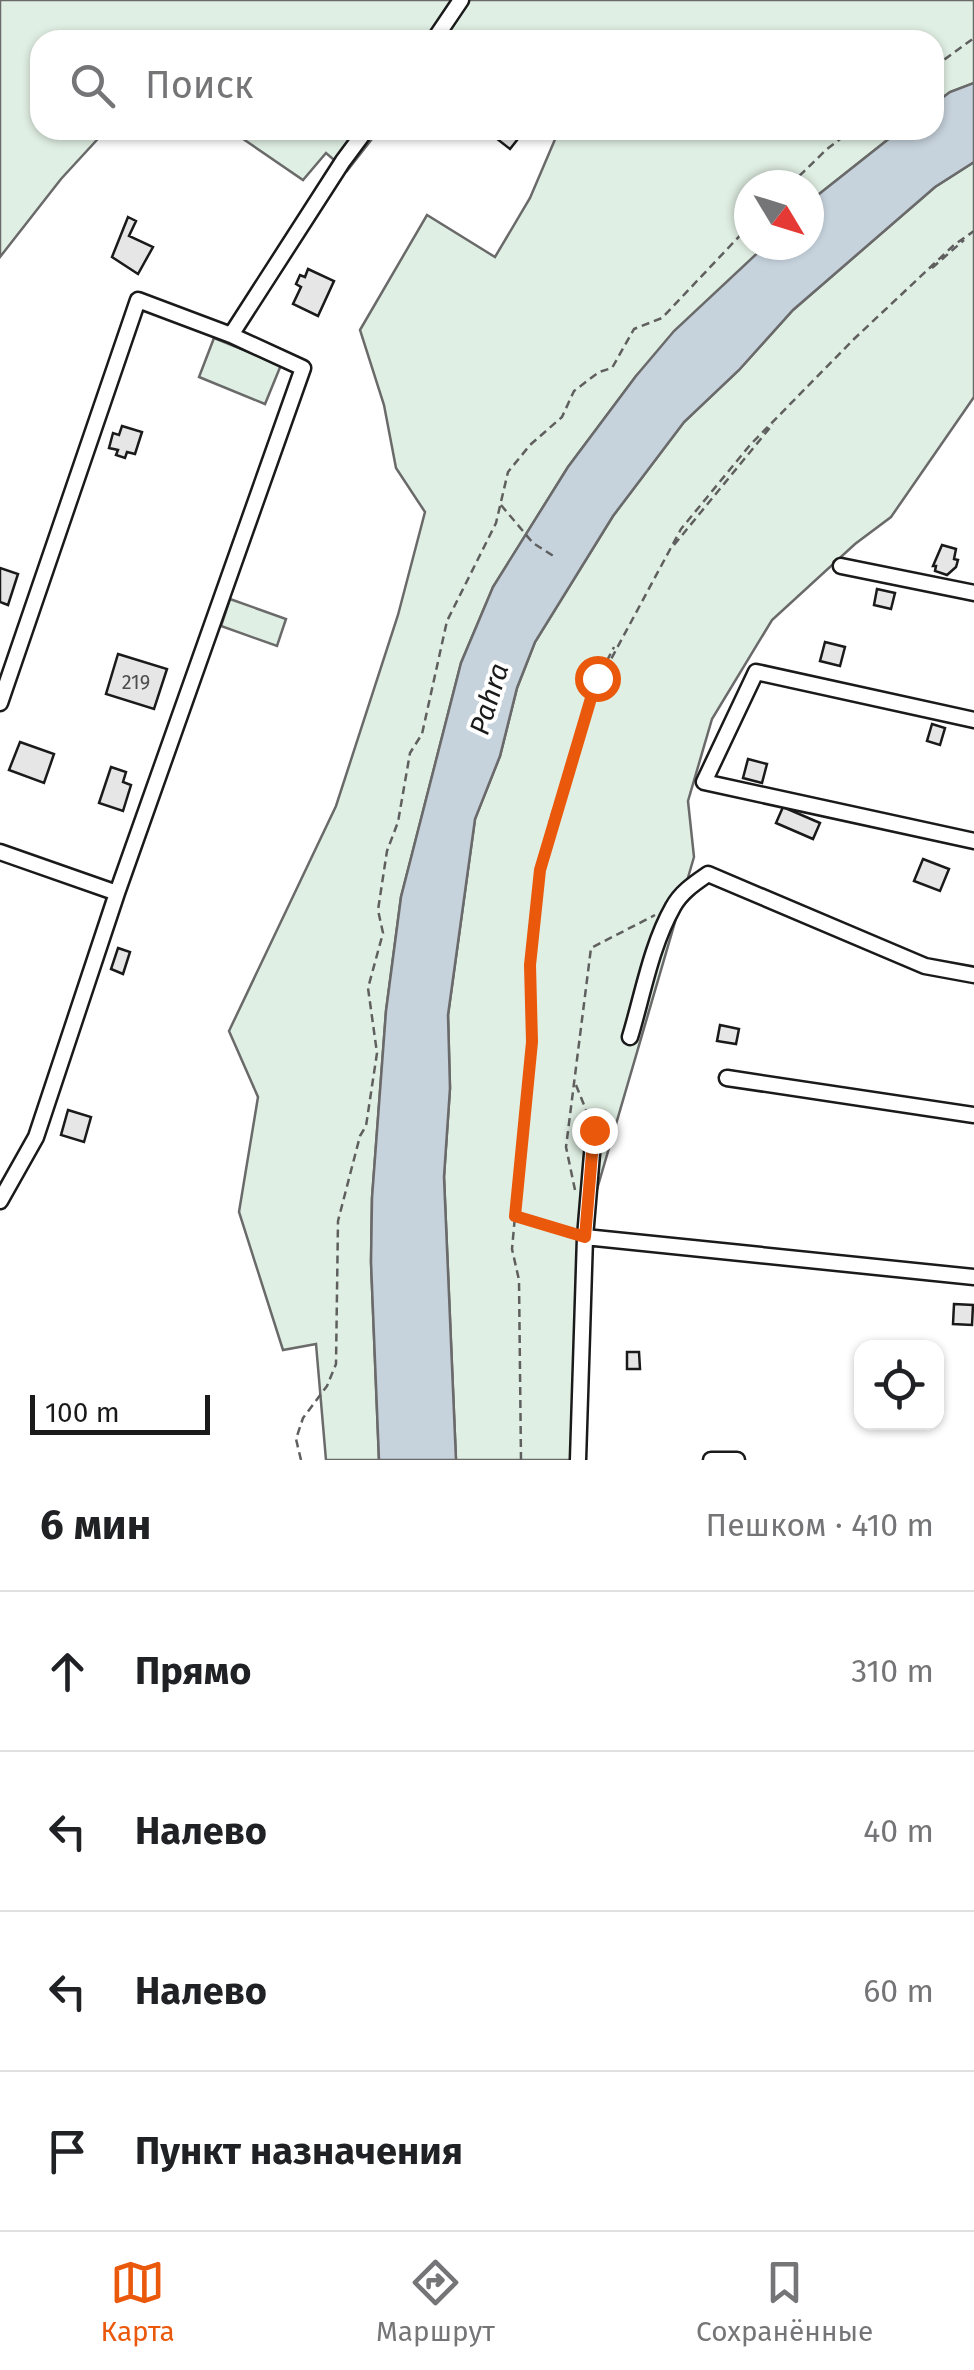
<!DOCTYPE html>
<html lang="ru">
<meta charset="utf-8">
<style>
:root{--surface:#fff;--page:#f6f6f6;--text:#202124;--muted:#757577;--line:#e0e0e0;--accent:#ea580c}
body{margin:0;font-family:"Fira Sans",sans-serif;background:var(--page);color:var(--text)}
.controls{position:absolute;right:30px;bottom:30px;display:grid;overflow:hidden;border-radius:20px;box-shadow:0 2px 8px #0004}
.controls button{width:90px;height:90px;display:grid;place-items:center;padding:0;border:0;border-bottom:2px solid var(--line);background:var(--surface);color:var(--text);font:50px sans-serif}
.compass{position:absolute;left:734px;top:170px;width:90px;height:90px;border-radius:50%;background:var(--surface);box-shadow:0 2px 8px #0004;rotate:128deg}
.scale{position:absolute;left:30px;bottom:25px;width:180px;box-sizing:border-box;padding-left:10px;border:5px solid #1a1a1a;border-top:0;font-size:28px;line-height:35px;white-space:nowrap;color:#1a1a1a;-webkit-text-stroke:8px #fff;paint-order:stroke}
.stop{position:absolute;width:30px;height:30px;margin:-22px;border:8px solid #ea580c;border-radius:50%;background:#fff}
.stop.end{background:#ea580c;border-color:#fff;box-shadow:0 2px 10px #0008}
.list{margin:0;padding:0;list-style:none}
h2{display:flex;justify-content:space-between;align-items:center;height:130px;margin:0;padding:0 40px;font-size:42px}
h2 small{font-size:32px;font-weight:400;color:var(--muted)}
.list li{display:grid;grid-template-columns:65px 1fr auto;gap:30px;align-items:center;box-sizing:border-box;height:160px;padding:0 40px;border-top:2px solid var(--line)}
.list b{display:block;font-size:38px;white-space:nowrap}
.list em{font-size:32px;font-style:normal;color:var(--muted)}
.icon{flex:none;width:55px;height:55px;fill:none;stroke:currentColor;stroke-width:2;stroke-linecap:round;stroke-linejoin:round}
.map{position:relative;flex:none;width:974px;height:1460px;overflow:hidden}
.search{position:absolute;background:var(--surface);box-shadow:0 2px 8px #0004;left:30px;right:30px;top:30px;height:110px;display:flex;align-items:center;gap:25px;box-sizing:border-box;padding:0 35px;border-radius:30px;color:var(--muted);font-size:38px}
.sheet{height:770px;background:var(--surface)}
nav{display:flex;justify-content:space-around;align-items:center;box-sizing:border-box;height:140px;border-top:2px solid var(--line);background:var(--surface);font-size:28px;color:var(--muted)}
nav a{display:grid;justify-items:center;gap:5px}
nav .on{color:var(--accent)}
.map>svg:first-child{display:block}
.green{fill:#e0efe3;stroke:#6a6a6a;stroke-width:2.5}
.water{fill:#c6d2dc;stroke:#6a6a6a;stroke-width:2.5}
.building{fill:#e6e6e6;stroke:#1a1a1a;stroke-width:2.5}
.lines{fill:none;stroke-linecap:round;stroke-linejoin:round}
.minor-casing{stroke:#1a1a1a;stroke-width:19}
.path{stroke:#5f5f5f;stroke-width:2.5;stroke-dasharray:8 5;stroke-linecap:butt}
.minor{stroke:#fff;stroke-width:14}
.route{stroke:#ea580c;stroke-width:12}
.labels{text-anchor:middle;dominant-baseline:central;stroke-width:8;stroke-linejoin:round;paint-order:stroke}
.number-label{font-size:20px;fill:#4d4d4d}
.water-label{font-size:28px;font-style:italic;fill:#1a1a1a;stroke:#fff}
</style>
<div class="map">
<svg width="974" height="1460" viewBox="0 0 974 1460">
<rect width="100%" height="100%" fill="#fff"/>
<path class="green" d="M0,0H974V83L950,92L934,104V40H40V130H106L61,179L0,257Z
M230,130H379L347,171L326,153L303,180Z
M559,130H900L809,202V185H749V245H766L636,376L568,467L493,587L461,663L401,897L386,1011L372,1198L371,1262L379,1460H326L316,1344L283,1350L239,1212L258,1097L229,1031L336,806L398,615L425,512L396,468L384,405L360,330L427,215L495,257L530,198Z
M974,162V397L891,517L855,544L772,620L712,719L688,801L694,857L588,1220L584,1460H456L444,1177L450,1088L448,1015L475,819L500,756L517,688L535,642L613,516L684,422L739,370L793,310L935,187Z
M214,338L281,365L265,404L199,377Z
M230,599L286,619L277,646L221,626Z"/>
<path class="water" d="M974,83V162L935,187L793,310L739,370L684,422L613,516L535,642L517,688L500,756L475,819L448,1015L450,1088L444,1177L456,1460H379L371,1262L372,1198L386,1011L401,897L461,663L493,587L568,467L636,376L674,331L766,245H809V202L900,130H934V104L950,92Z"/>
<path class="building" d="M502,130H525L510,149L496,138Z
M128,217L136,221L129,236L153,247L138,274L112,257Z
M308,269L334,281L318,316L293,304L301,287L296,284L300,275L305,277Z
M122,426L142,432L135,454L127,452L125,458L116,455L118,450L109,448L113,433L119,435Z
M942,545L956,549L954,559L958,560L956,567L947,575L935,571L936,566H933Z
M0,568L18,574L8,605L0,602Z
M877,589L895,593L891,609L874,605Z
M825,642L845,647L840,666L820,661Z
M118,654L167,669L154,709L106,694Z
M932,724L945,728L940,745L927,741Z
M20,742L54,754L44,783L9,770Z
M748,759L767,764L762,783L743,778Z
M111,767L126,772L123,782L131,785L123,811L99,803Z
M783,807L820,823L813,839L776,823Z
M923,859L949,869L940,891L914,881Z
M118,948L130,952L123,974L111,969Z
M720,1025L739,1029L736,1044L717,1041Z
M68,1110L91,1117L84,1142L61,1135Z
M954,1304L973,1305L972,1325L953,1324Z
M627,1352H639L640,1369H627Z"/>
<g class="lines">
<defs>
<path id="minor" d="M434,40L461,0
M231,335L343,161L366,130
M841,566L974,593
M0,703L138,300L231,335L303,368L117,893L36,1137L0,1201
M974,720L756,672L704,782L974,841
M0,852L117,893
M630,1037C643,994 651,946 673,907C681,892 695,883 708,874L925,966L974,975
M727,1078L974,1115
M585,1237L974,1277
M578,1460L585,1237L594,1130
M711,1460H737"/>
</defs>
<use href="#minor" class="minor-casing"/>
<path class="path" d="M934,67L974,38
M790,185L827,149L852,130
M932,268L964,240
M501,505L533,543L555,557
M674,545L773,424
M595,684L614,647
M549,837L570,763
M532,946L536,909
M530,1061L531,1039
M576,1085L590,1120
M575,1190L566,1147L591,948L655,915
M515,1216L532,1009L530,932L550,820L588,702L681,529L750,445L854,339L954,245L974,231
M301,1460L296,1439L303,1418L327,1386L336,1364L338,1221L360,1136L366,1126L377,1053L368,988L383,933L378,910L387,851L398,822L410,753L422,734L447,621L496,523L508,472L530,445L562,417L574,391L599,372L612,368L634,329L662,318L749,226
M521,1460L519,1280L512,1249L515,1216L570,1232"/>
<use href="#minor" class="minor"/>
</g>
<g class="lines">
<path class="route" d="M594,1130L585,1237L515,1216L532,1042L530,965L540,870L597,678"/>
</g>
<g class="labels">
<g class="number-label">
<text x="136" y="682">219</text>
</g>
<g class="water-label">
<text transform="translate(489 699) rotate(-73)">Pahra</text>
</g>
</g>
</svg>
<div class="controls">
<button><svg class="icon" aria-label="locate" viewBox="0 0 24 24"><circle cx="12" cy="12" r="6"/><path d="M12 2v4M12 18v4M2 12h4M18 12h4"/></svg></button>
</div>
<svg class="compass" viewBox="-18 -18 36 36"><path d="M0-13l5 13h-10z" fill="#e53935"/><path d="M0 13l5-13h-10z" fill="#757577"/></svg>
<div class="scale">100 m</div>
<div class="stop" style="left:597px;top:678px"></div>
<div class="stop end" style="left:594px;top:1130px"></div>
<div class="search"><svg class="icon" aria-label="search" viewBox="0 0 24 24"><circle cx="10" cy="10" r="6"/><path d="M15 15l6 6"/></svg>Поиск</div>
</div>
<section class="sheet">
<h2>6 мин<small>Пешком · 410 m</small></h2>
<ul class="list">
<li><svg class="icon" aria-label="ahead" viewBox="0 0 24 24"><path d="M12 20V5M6 11l6-6 6 6"/></svg><div><b>Прямо</b></div><em>310 m</em></li>
<li><svg class="icon" aria-label="left" viewBox="0 0 24 24"><path d="M17 20v-9H6M10 6l-5 5 5 5"/></svg><div><b>Налево</b></div><em>40 m</em></li>
<li><svg class="icon" aria-label="left" viewBox="0 0 24 24"><path d="M17 20v-9H6M10 6l-5 5 5 5"/></svg><div><b>Налево</b></div><em>60 m</em></li>
<li><svg class="icon" aria-label="arrive" viewBox="0 0 24 24"><path d="M6 21V4h12l-3 4 3 4H6"/></svg><div><b>Пункт назначения</b></div></li>
</ul>
</section>
<nav>
<a class="on"><svg class="icon" aria-label="map" viewBox="0 0 24 24"><path d="M3 6l6-2 6 2 6-2v14l-6 2-6-2-6 2zM9 4v14M15 6v14"/></svg>Карта</a>
<a><svg class="icon" aria-label="directions" viewBox="0 0 24 24"><path d="M12 3l9 9-9 9-9-9zM9 14v-3h6M13 9l2 2-2 2"/></svg>Маршрут</a>
<a><svg class="icon" aria-label="saved" viewBox="0 0 24 24"><path d="M7 4h10v16l-5-4-5 4z"/></svg>Сохранённые</a>
</nav>
